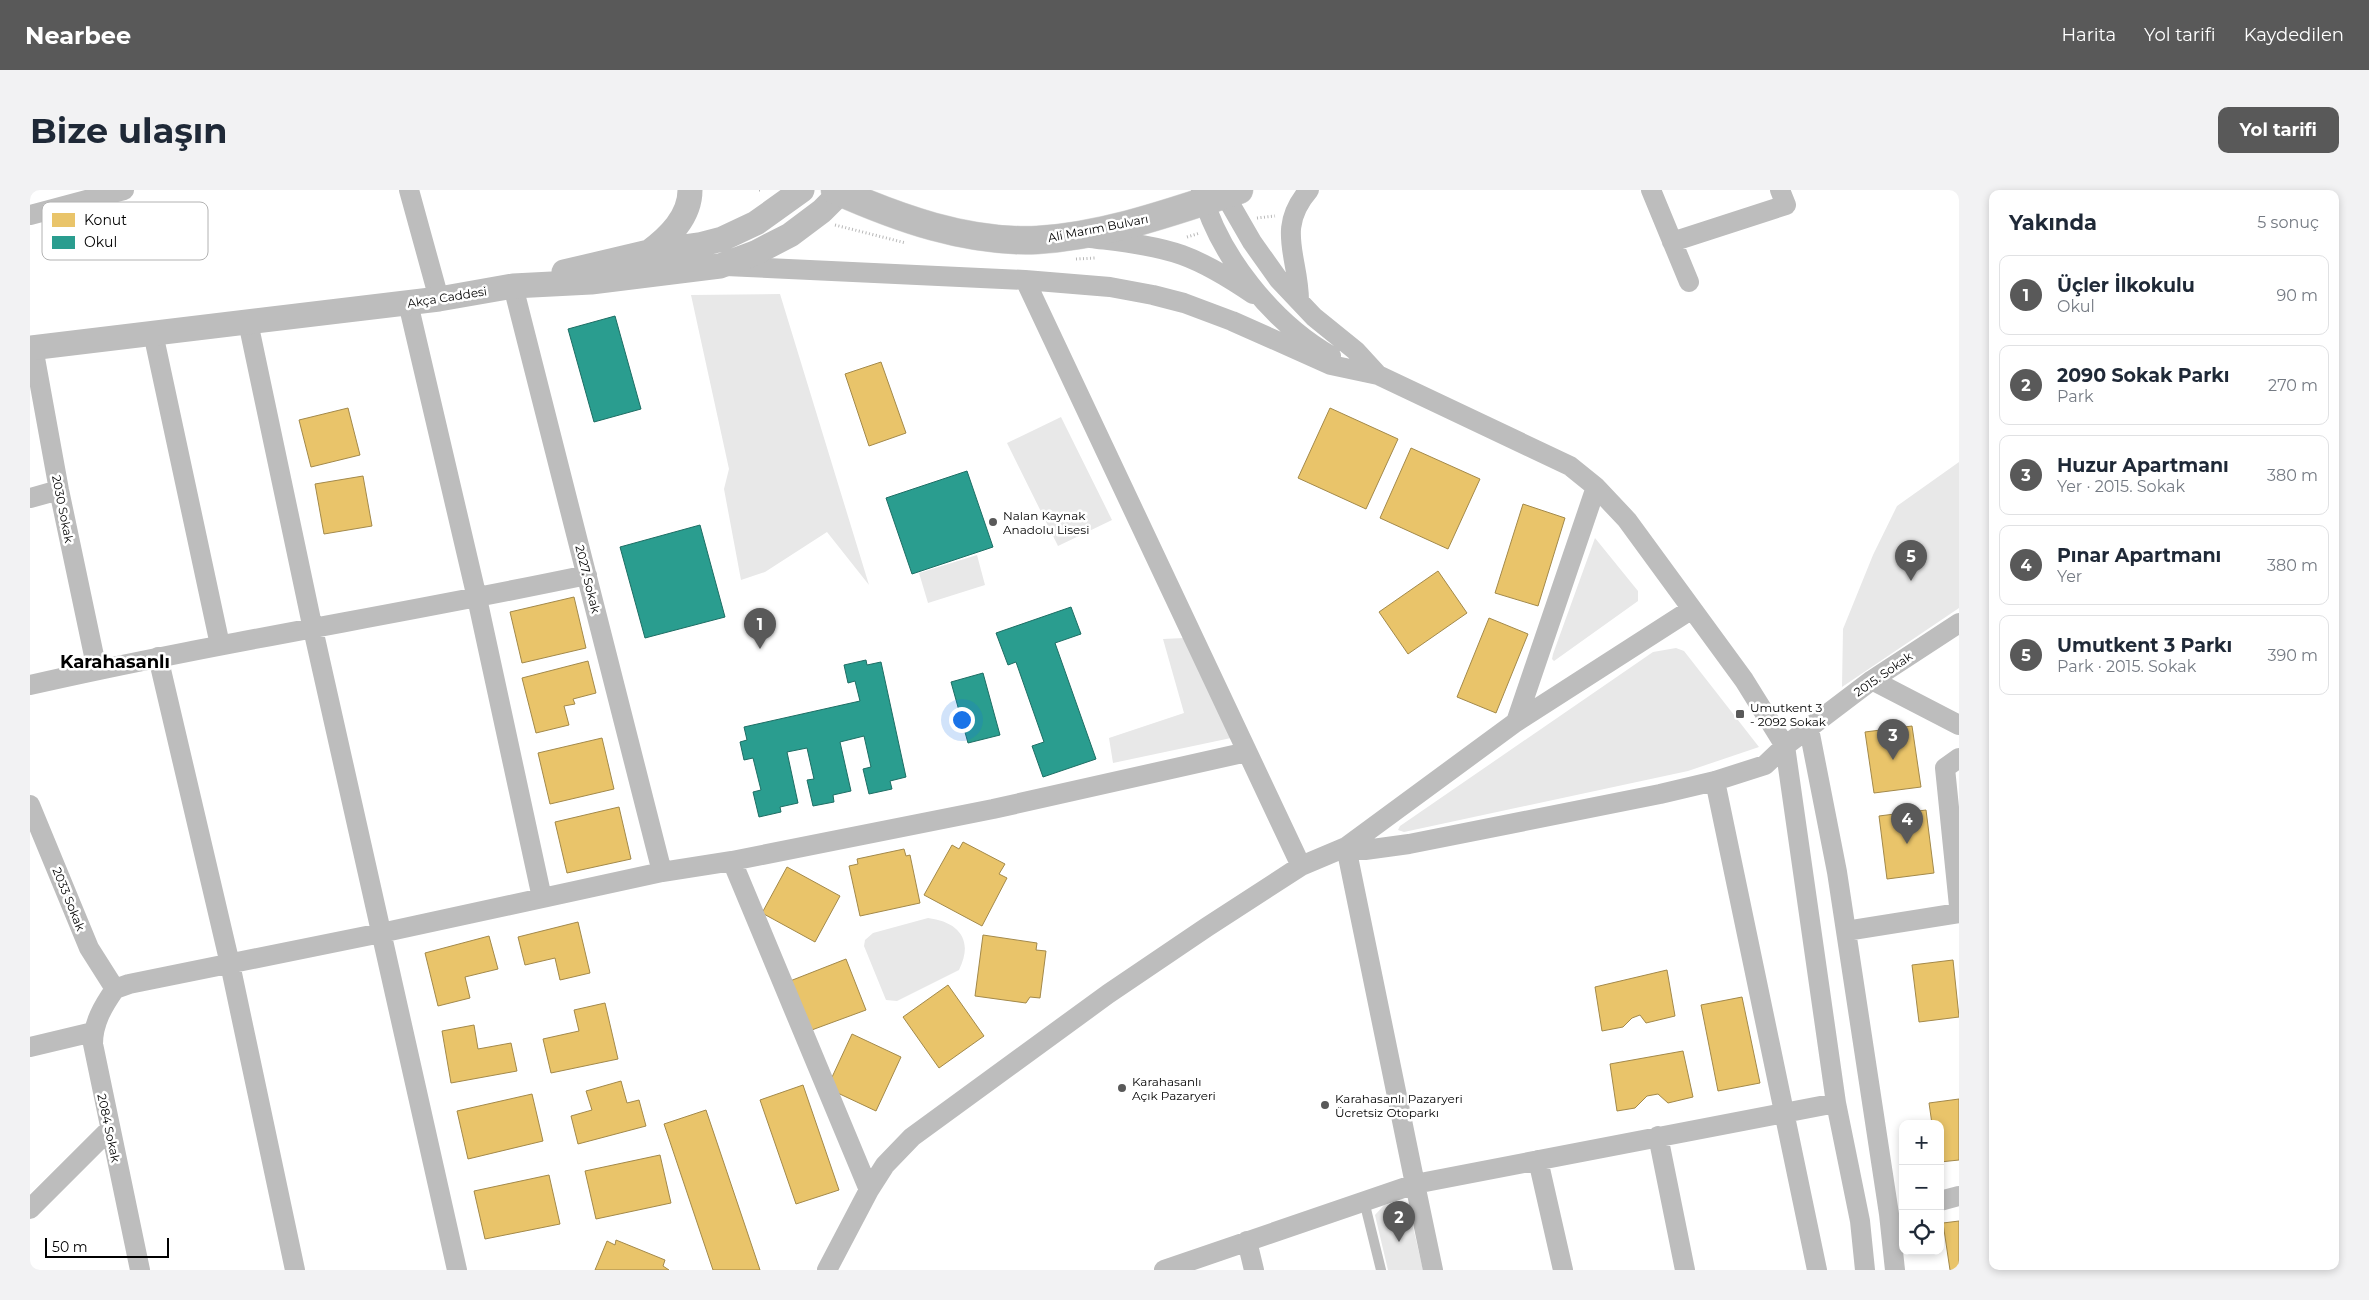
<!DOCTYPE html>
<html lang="tr">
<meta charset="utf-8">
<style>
:root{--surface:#fff;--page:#f2f2f3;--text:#1f2937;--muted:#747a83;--line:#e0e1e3;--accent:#595959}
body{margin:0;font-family:Montserrat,sans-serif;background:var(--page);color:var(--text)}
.controls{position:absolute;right:15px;bottom:15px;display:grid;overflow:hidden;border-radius:10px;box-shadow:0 2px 8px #0003}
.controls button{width:45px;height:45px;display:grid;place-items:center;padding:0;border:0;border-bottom:1px solid var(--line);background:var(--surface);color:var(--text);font:25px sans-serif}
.scale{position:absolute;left:15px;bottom:12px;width:124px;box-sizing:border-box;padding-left:5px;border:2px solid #000;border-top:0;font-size:14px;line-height:18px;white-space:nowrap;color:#000;-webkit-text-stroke:4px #fff;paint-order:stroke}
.you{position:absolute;left:931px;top:529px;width:18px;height:18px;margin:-12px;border:4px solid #fff;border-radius:50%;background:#1a73e8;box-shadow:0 0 0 8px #1a73e833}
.badge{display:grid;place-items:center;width:32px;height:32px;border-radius:50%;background:var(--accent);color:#fff;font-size:16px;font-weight:700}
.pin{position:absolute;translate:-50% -41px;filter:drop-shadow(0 1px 2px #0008)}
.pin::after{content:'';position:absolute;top:26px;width:18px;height:15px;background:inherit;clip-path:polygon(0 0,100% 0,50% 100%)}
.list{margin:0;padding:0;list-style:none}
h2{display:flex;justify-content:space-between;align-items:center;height:65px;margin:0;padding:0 20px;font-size:21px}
h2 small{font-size:16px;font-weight:400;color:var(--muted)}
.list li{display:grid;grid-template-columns:32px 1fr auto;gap:15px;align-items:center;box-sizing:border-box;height:80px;margin:0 10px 10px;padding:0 10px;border:1px solid var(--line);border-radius:10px}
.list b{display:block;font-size:19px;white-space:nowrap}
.list p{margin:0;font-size:16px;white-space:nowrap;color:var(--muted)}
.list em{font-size:16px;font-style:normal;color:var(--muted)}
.icon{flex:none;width:28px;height:28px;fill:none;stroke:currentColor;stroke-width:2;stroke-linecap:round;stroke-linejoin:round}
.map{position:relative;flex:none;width:1929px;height:1080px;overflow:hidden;border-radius:10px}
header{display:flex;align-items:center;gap:30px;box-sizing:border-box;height:70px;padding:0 25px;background:var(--accent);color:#fff}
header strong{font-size:24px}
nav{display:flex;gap:28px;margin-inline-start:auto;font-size:18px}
.intro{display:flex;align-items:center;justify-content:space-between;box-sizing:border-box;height:120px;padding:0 30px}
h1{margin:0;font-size:35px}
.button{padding:12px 22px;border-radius:10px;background:var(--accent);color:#fff;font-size:18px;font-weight:700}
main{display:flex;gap:30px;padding:0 30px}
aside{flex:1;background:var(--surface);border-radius:10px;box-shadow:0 2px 8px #0003}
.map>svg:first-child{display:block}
.green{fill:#e8e8e8}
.homes{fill:#e9c46a;stroke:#a3894a}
.schools{fill:#2a9d8f;stroke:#1d6e64}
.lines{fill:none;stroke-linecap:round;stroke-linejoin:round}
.primary-casing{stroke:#dbdbdb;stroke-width:29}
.path{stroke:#b8b8b8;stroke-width:3;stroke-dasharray:1 2.5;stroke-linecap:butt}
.service{stroke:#bdbdbd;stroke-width:10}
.minor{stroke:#bdbdbd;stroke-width:20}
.tertiary{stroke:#bdbdbd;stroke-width:25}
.primary{stroke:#bdbdbd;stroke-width:28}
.poi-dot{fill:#595959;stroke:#fff;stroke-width:2}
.labels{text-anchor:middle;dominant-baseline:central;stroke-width:5;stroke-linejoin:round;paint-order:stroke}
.street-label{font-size:12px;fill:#000;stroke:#fff}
.poi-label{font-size:12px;fill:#000;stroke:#fff;text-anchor:start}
.district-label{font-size:18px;font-weight:bold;fill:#000;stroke:#fff}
.key{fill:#fff;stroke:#b2b2b2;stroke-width:1}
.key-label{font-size:14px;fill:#000}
</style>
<header>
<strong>Nearbee</strong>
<nav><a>Harita</a><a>Yol tarifi</a><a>Kaydedilen</a></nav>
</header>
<div class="intro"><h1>Bize ulaşın</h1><a class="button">Yol tarifi</a></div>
<main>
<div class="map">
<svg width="1929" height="1080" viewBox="0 0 1929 1080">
<rect width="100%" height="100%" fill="#fff"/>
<path class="green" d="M750,104L839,395L797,342L735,382L711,390L694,299L699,279L661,105Z
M1031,227L1082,330L1028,356L977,253Z
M1929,272V418L1812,497L1813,439L1843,365L1867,316Z
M1565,348L1608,401V411L1524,471L1522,469L1523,464Z
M947,365L955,395L898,413L889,383Z
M1154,448L1201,548L1083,573L1079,548L1154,523L1133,449Z
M1646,458L1654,461L1729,557L1658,581L1374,642L1368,640L1370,636L1623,462Z
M898,728C929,732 944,750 929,780L867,811L856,810L834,756L835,750L843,743Z
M1369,1012L1378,1015L1393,1080H1358L1345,1025L1354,1015Z"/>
<path class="homes" d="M851,172L876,243L839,256L815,184Z
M318,218L330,265L281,277L269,230Z
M1300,218L1368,249L1336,319L1268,288Z
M1381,258L1450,289L1418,359L1350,328Z
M333,286L342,336L294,344L285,294Z
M1493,314L1535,328L1508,416L1465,403Z
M1408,381L1437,423L1378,464L1349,422Z
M544,407L556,458L492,473L480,422Z
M1459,428L1498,444L1466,523L1427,507Z
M558,471L566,503L543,509L545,514L534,516L539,535L506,543L492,488Z
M1882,536L1891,597L1844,603L1835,542Z
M572,548L584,599L520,614L508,563Z
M589,617L601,669L537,683L525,632Z
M1896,620L1904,683L1857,689L1849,626Z
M933,652L975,674L969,684L977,688L952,736L894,705L922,655L929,659Z
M874,659L876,666L880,665L890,713L830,726L819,676L828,674L827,669Z
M757,677L810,706L785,752L732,723Z
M548,732L560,783L530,790L525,768L495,775L488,747Z
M953,745L1007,753L1006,760L1016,761L1010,808L1000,807L996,813L945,806Z
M459,746L468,779L435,787L440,808L408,816L395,763Z
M816,769L836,820L779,841L760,791Z
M1923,770L1929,827L1889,832L1882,775Z
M1637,780L1645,826L1616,833L1610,825L1602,828L1593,837L1572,841L1565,797Z
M918,795L954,846L909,878L873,827Z
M1712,807L1730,893L1688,901L1671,815Z
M575,813L588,869L521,883L513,849L549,841L544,820Z
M444,835L448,859L481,853L487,881L421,893L412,841Z
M822,844L871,867L846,921L797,898Z
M1653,861L1663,907L1638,913L1628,904L1617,906L1605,918L1587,921L1580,874Z
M591,891L597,913L609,910L616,936L548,954L541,926L562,920L556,901Z
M773,895L809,1000L766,1014L730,910Z
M502,904L513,951L438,969L427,921Z
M1929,909V970L1910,972V934H1902L1899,913Z
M676,920L730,1080H683L634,934Z
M630,965L641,1013L566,1029L555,981Z
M519,985L530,1034L455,1049L444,1001Z
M1929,1031V1080H1920L1913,1033Z
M586,1050L635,1070L633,1076L639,1080H565L577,1051L585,1055Z"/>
<path class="schools" d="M585,126L611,219L564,232L538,139Z
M937,281L963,357L882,384L856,308Z
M670,335L695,427L615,448L590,357Z
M1041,417L1051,444L1025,453L1066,569L1013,587L1002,556L1014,552L986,472L978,475L966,443Z
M836,470L837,475L851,472L876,587L860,591L862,599L839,604L833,579L841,577L834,546L810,552L821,601L803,605L804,612L783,616L777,590L784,589L777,558L757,562L768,613L750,617L751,622L729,627L723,602L731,600L723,568L714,570L710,552L717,550L714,537L830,511L825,491L818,493L814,475Z
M953,483L970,545L938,553L921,492Z"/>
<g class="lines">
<defs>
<path id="primary" d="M805,0C868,28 937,53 1007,50C1076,46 1144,21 1209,0"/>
</defs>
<use href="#primary" class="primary-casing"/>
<path class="path" d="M729,0H730
M1227,28L1245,26
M805,35L876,53
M1157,47L1170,43
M1046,69L1065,68"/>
<path class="service" d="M1334,1011L1351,1080"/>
<path class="minor" d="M379,0L409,109
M1171,0C1188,65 1243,133 1301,166
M1192,0L1222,52L1249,90L1284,127L1326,161L1348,185
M1621,0L1659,92
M0,25L94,0
M1061,48C1091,52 1123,55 1152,65C1177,74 1201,89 1223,104
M1642,52L1756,15L1750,0
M696,76L995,90L1080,97L1123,105L1154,113L1202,131L1301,175L1348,185L1540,276L1566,297L1597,330L1714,490L1755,556L1806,913L1830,1031L1835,1080
M995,90L1271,676
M483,96L632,682
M1269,111C1269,67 1245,39 1279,0
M378,113L447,408L512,708
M218,132L281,430L427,1080
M123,143L190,455
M3,157L29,300L67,480
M0,308L29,300
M128,467L200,774L265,1080
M1842,490L1929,535
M0,495C185,453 372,424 557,385
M1486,532L1566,297
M1779,539L1807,682L1859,1024L1865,1080
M1929,568L1915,578L1929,716
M1685,591L1787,1080
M0,615L59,758L85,799
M1316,657L1335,660L1379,654L1630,604L1685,591L1735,575L1755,556L1842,490L1929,433
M702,671L839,1000
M1816,741L1929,723
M85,799L99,794L351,743L632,682L702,671L963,619L1217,562
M85,799C73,816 63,833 63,854L110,1080
M0,857L63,842
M1628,946L1655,1080
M1508,970L1533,1080
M1910,1011L1929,1006
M0,1019L79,940
M1217,1051L1224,1080
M797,1080L839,1000L855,975L882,947L1078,804L1177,737L1271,676L1316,657L1486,532L1662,419
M1134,1080L1385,994L1316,657
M1403,1080L1385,994L1806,913"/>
<path class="tertiary" d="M619,62C639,47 660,27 660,0
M534,82L619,62L669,55L692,49L726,33L772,0
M0,158L409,109L483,96L561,92L690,76L725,63L760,45L792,21L813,0"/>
<use href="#primary" class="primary"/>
</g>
<g class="poi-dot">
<circle cx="963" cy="332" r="5"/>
<rect x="1705" y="519" width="10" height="10" rx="2.5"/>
<circle cx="1092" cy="898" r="5"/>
<circle cx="1295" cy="915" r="5"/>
</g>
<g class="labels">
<g class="street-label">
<text transform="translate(1068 38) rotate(-11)">Ali Marım Bulvarı</text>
<text transform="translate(417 107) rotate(-9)">Akça Caddesi</text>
<text transform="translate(33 319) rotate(79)">2030 Sokak</text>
<text transform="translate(558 389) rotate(76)">2027. Sokak</text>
<text transform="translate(1853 484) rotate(-35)">2015. Sokak</text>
<text transform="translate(39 709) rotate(68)">2033 Sokak</text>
<text transform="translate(79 938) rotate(78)">2084 Sokak</text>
</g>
<g class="poi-label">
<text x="973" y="325">Nalan Kaynak<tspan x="973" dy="14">Anadolu Lisesi</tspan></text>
<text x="1720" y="517">Umutkent 3<tspan x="1720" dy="14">- 2092 Sokak</tspan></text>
<text x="1102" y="891">Karahasanlı<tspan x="1102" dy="14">Açık Pazaryeri</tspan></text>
<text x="1305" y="908">Karahasanlı Pazaryeri<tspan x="1305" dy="14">Ücretsiz Otoparkı</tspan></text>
</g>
<g class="district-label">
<text x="85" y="472">Karahasanlı</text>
</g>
</g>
<rect x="12" y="12" width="166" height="58" rx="8" class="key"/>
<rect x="22" y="23" width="23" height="14" fill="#e9c46a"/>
<rect x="22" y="46" width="23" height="13" fill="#2a9d8f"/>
<g class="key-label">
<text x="54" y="35">Konut</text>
<text x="54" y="57">Okul</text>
</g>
</svg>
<div class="controls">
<button>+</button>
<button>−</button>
<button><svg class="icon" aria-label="locate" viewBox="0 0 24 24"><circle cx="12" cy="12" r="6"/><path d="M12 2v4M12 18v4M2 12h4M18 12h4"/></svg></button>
</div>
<div class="scale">50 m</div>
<div class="you"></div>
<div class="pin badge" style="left:730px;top:459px">1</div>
<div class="pin badge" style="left:1369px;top:1052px">2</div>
<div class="pin badge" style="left:1863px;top:570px">3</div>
<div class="pin badge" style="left:1877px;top:654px">4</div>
<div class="pin badge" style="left:1881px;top:391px">5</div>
</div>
<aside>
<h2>Yakında<small>5 sonuç</small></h2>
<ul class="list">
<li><span class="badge">1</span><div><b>Üçler İlkokulu</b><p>Okul</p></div><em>90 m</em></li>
<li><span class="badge">2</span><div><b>2090 Sokak Parkı</b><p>Park</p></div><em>270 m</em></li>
<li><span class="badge">3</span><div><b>Huzur Apartmanı</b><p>Yer · 2015. Sokak</p></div><em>380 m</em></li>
<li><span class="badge">4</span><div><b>Pınar Apartmanı</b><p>Yer</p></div><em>380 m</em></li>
<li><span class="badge">5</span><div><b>Umutkent 3 Parkı</b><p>Park · 2015. Sokak</p></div><em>390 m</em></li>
</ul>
</aside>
</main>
